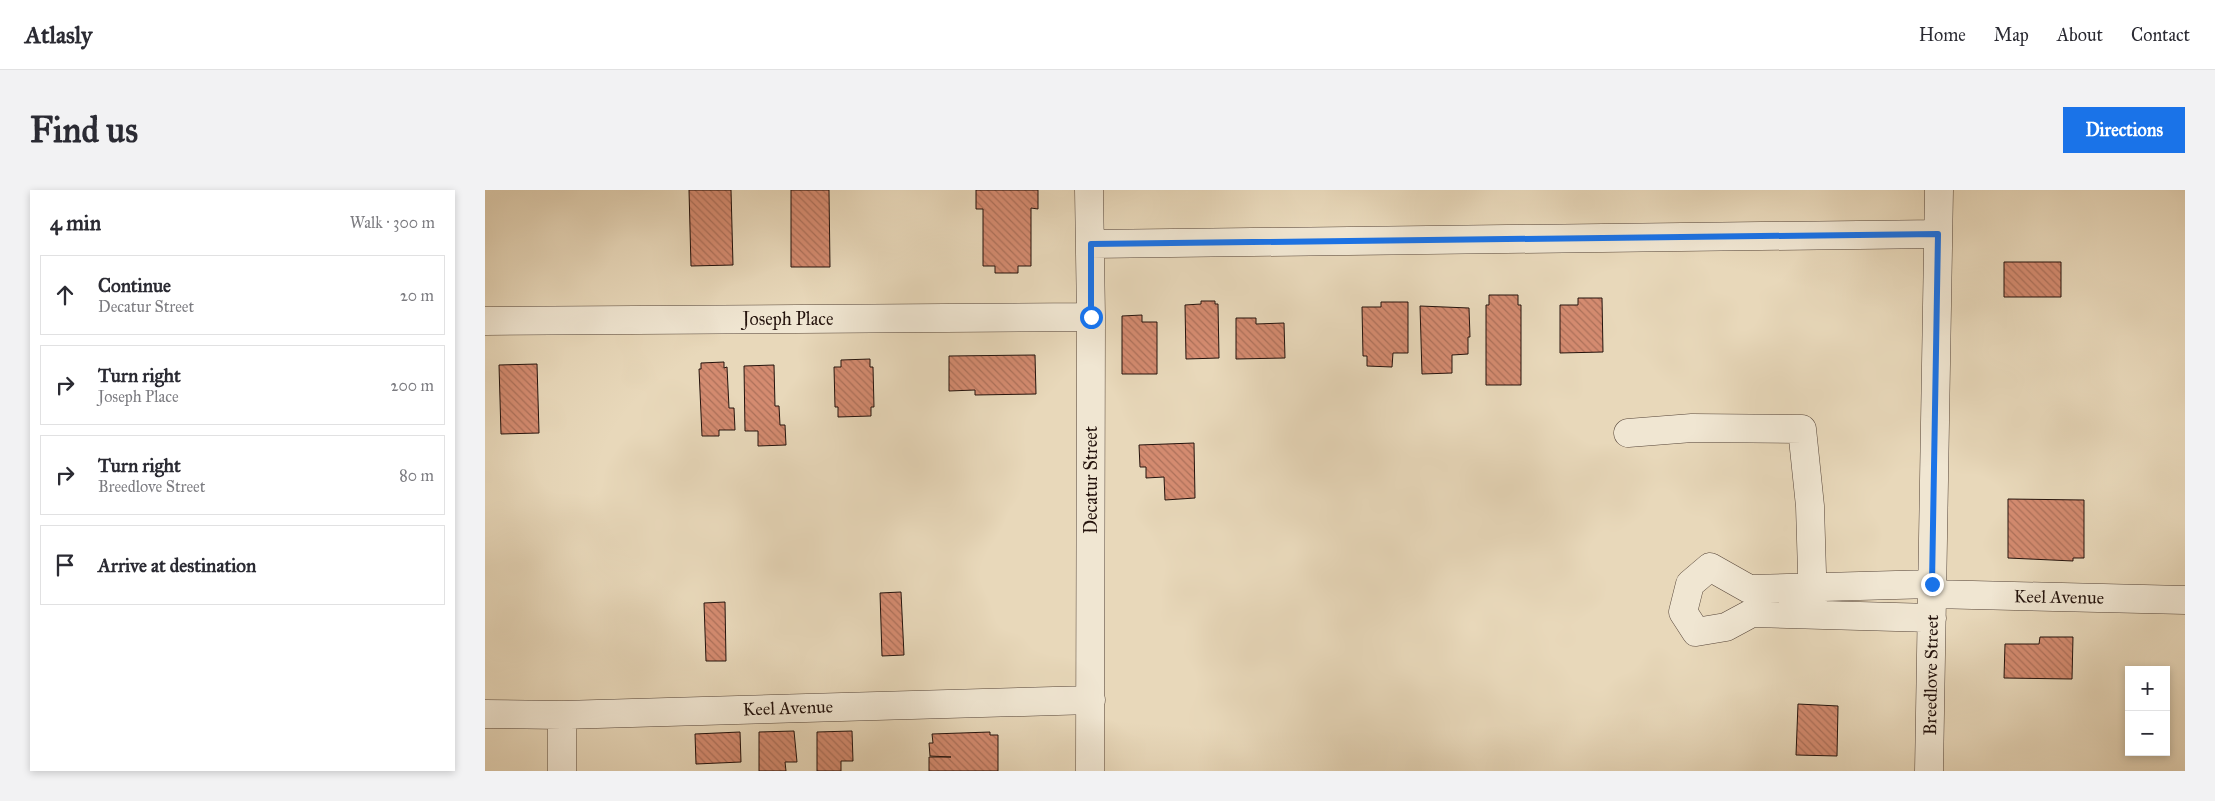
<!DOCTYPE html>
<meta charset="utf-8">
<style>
:root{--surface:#fff;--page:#f2f2f3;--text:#2b2b33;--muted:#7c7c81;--line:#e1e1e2;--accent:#1a73e8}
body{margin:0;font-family:"IM FELL Great Primer",serif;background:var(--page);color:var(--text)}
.controls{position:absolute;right:15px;bottom:15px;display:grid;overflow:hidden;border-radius:0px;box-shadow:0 2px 8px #0003}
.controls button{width:45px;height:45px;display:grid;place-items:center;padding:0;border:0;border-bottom:1px solid var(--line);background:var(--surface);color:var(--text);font:25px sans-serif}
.stop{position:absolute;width:15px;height:15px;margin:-11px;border:4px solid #1a73e8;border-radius:50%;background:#fff}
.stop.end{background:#1a73e8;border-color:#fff;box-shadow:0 1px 5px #0008}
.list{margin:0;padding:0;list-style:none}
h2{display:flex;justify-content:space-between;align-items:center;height:65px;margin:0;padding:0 20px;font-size:21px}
h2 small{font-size:16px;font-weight:400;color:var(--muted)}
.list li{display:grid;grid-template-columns:32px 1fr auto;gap:15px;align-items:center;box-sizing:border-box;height:80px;margin:0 10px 10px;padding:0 10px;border:1px solid var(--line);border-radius:0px}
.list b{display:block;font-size:19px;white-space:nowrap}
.list p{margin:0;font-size:16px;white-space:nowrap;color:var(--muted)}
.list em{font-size:16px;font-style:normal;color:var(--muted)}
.icon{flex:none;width:28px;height:28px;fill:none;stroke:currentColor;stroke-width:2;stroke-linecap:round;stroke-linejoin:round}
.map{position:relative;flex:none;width:1700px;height:581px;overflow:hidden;border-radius:0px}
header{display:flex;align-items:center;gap:30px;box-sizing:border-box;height:70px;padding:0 25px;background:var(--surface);border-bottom:1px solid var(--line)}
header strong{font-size:24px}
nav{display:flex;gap:28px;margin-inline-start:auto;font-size:18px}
.intro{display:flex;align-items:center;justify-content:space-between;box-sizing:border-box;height:120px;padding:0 30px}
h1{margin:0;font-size:35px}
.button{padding:12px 22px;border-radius:0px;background:var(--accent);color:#fff;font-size:18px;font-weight:700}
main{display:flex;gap:30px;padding:0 30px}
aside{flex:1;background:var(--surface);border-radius:0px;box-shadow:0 2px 8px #0003}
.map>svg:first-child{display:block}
.building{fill:url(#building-back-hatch);stroke:#24130d}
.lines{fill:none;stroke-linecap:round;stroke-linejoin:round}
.minor-casing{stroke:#554438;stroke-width:29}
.minor{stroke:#f0e6d2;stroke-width:28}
.route{stroke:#1a73e8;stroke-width:6}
.labels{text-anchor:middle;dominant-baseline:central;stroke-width:5;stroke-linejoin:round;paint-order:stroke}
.street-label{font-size:18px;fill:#24130d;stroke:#f0e6d2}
</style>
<header>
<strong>Atlasly</strong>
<nav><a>Home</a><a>Map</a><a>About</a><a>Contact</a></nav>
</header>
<div class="intro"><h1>Find us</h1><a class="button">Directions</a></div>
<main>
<aside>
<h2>4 min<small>Walk · 300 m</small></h2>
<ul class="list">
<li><svg class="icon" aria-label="ahead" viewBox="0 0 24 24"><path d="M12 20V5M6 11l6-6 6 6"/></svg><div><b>Continue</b><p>Decatur Street</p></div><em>20 m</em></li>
<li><svg class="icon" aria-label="right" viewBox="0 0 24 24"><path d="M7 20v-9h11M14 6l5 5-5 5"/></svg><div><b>Turn right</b><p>Joseph Place</p></div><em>200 m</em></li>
<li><svg class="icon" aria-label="right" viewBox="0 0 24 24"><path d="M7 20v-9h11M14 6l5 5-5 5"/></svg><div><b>Turn right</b><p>Breedlove Street</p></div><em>80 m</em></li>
<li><svg class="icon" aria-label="arrive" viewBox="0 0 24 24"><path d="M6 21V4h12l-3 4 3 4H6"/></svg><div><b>Arrive at destination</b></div></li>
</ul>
</aside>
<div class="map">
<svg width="1700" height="581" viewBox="0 0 1700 581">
<defs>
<pattern id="building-back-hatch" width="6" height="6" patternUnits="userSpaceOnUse" patternTransform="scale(1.25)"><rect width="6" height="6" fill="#d48b70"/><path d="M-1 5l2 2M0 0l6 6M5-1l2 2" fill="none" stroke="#ac705a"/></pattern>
</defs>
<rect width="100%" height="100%" fill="#e8d8ba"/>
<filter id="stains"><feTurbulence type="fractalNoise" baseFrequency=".004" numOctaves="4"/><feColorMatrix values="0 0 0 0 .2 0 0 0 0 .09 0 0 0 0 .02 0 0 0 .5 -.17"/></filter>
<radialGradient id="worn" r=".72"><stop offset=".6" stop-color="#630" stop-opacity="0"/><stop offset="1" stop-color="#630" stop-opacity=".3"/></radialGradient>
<path class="building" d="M204,0H246L248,75L206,76Z
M306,0H344L345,77H306Z
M491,0H553V19L546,18V76H533V83H510V76H498V19H491Z
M1519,72H1576V107H1519Z
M1004,105H1033V115H1036V195H1001V115H1004Z
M1093,108H1117L1118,162L1075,163V115H1093Z
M716,111H730V114H733L734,168L701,169L700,115L716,114Z
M896,112H923V163H908L907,177L882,176V166H878L877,117H896Z
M935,116L984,118L985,147H983V164L967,165V183L937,184Z
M657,125V132H672V184H637V126Z
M751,128H771V134L799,133L800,168L751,169Z
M550,165L551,204L490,205V200L464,201V166Z
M385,169V177H388L389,217H386V226L353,227V217H350L349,177H356V170Z
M239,172V178L242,177L244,218H249L250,240H234V246H217L214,179H216V173Z
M52,174L54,243L16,244L14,175Z
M289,175L290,216H294L295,235H300L301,255L273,256V241H260L259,176Z
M709,253L710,308L680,310L679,287L661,288V277H655L654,255Z
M1523,309L1599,310V368H1588V371L1523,368Z
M416,402L419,465L397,466L395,403Z
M240,412L241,471H221L219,413Z
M1555,447H1588L1587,489L1519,488L1520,454H1554Z
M1313,514L1353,516L1352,566L1311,565Z
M309,541L312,572H300L301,581H274V542Z
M367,541L368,571H356V581H332V542Z
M255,542L256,572L211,574L210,544Z
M505,542V545H513V581H444V567H466L445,566L444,553H448L447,544Z"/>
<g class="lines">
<defs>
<path id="minor" d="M604,0L606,127L605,581
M606,54L1453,44
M0,131L606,127
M1143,243L1207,238L1317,239L1325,316L1328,416
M1447,404L1700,410
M1447,428L1267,423L1241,437L1211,442L1198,422L1205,394L1225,377L1264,399L1447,394
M0,524L77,525L606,510
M77,525V581
M1444,581L1454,0"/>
</defs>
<use href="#minor" class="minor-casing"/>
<use href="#minor" class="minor"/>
</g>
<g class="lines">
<path class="route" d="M606,127V54L1453,44L1447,394"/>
</g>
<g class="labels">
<g class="street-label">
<text x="303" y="129">Joseph Place</text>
<text transform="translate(606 290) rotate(-90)">Decatur Street</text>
<text transform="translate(1574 407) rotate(1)">Keel Avenue</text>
<text transform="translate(1446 485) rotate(-89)">Breedlove Street</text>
<text transform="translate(303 518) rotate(-2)">Keel Avenue</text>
</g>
</g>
<rect width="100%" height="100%" filter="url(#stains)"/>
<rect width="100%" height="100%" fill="url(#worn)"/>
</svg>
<div class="controls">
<button>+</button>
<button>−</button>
</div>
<div class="stop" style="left:606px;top:127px"></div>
<div class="stop end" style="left:1447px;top:394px"></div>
</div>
</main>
